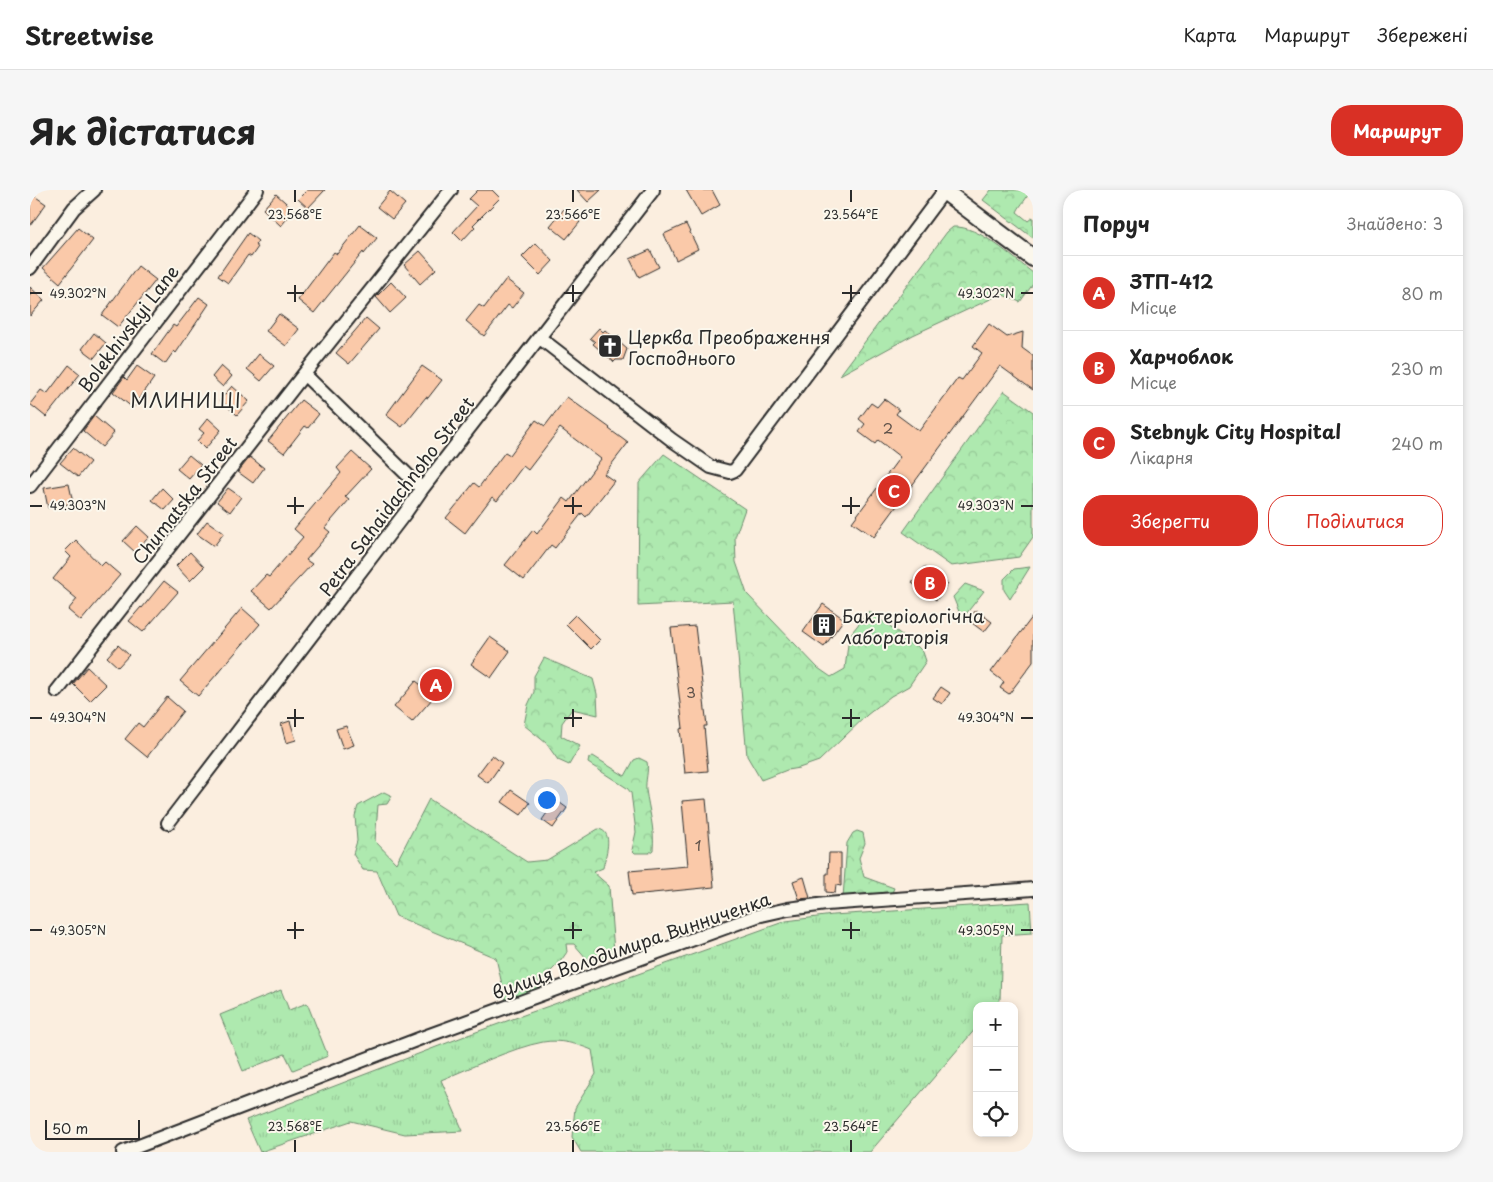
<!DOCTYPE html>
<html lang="uk">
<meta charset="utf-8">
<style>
:root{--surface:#fff;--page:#f6f6f6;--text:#222;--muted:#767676;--line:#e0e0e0;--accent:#d93025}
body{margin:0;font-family:"Playpen Sans",sans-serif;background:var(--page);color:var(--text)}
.controls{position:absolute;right:15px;bottom:15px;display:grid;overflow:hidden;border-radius:10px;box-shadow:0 2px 8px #0003}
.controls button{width:45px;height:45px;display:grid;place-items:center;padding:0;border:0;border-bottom:1px solid var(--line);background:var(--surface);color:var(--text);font:25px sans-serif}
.scale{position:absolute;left:15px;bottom:12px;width:95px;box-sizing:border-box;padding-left:5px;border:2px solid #2b2b2b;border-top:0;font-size:14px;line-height:18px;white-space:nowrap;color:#2b2b2b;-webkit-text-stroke:4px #fbf7ec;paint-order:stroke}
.you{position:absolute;left:516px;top:609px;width:18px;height:18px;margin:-12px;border:4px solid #fff;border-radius:50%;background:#1a73e8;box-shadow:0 0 0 8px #1a73e833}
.badge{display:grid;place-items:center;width:32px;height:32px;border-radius:50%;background:var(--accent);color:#fff;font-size:16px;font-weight:700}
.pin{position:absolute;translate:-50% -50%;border:2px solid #fff;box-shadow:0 1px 5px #0006}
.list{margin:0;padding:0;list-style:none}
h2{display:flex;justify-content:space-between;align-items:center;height:65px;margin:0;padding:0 20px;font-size:21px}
h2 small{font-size:16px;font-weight:400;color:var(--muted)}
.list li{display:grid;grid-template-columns:32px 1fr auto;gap:15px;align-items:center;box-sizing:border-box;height:75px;padding:0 20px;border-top:1px solid var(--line)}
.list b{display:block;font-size:19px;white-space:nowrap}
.list p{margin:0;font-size:16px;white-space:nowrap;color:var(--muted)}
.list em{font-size:16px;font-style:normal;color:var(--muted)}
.actions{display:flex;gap:10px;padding:15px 20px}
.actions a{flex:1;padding:11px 0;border:1px solid var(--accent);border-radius:20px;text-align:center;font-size:18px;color:var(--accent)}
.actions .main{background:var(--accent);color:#fff}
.icon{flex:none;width:28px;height:28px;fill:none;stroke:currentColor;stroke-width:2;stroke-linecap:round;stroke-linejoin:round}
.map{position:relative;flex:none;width:1003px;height:962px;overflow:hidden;border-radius:20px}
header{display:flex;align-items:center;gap:30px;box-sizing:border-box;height:70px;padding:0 25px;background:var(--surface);border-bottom:1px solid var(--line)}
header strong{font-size:24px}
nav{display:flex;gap:28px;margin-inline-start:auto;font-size:18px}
.intro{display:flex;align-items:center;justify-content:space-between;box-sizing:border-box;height:120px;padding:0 30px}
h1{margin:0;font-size:35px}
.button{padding:12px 22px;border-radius:20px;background:var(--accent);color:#fff;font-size:18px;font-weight:700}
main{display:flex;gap:30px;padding:0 30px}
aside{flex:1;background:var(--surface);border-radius:20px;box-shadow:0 2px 8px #0003}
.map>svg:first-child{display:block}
.grass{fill:url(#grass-tufts);stroke:#6c8a6d}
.forest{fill:url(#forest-crowns);stroke:#6c8a6d}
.building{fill:#fac9a9;stroke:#2b2b2b}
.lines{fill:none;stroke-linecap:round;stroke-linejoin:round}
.minor-casing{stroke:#2b2b2b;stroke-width:16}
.tertiary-casing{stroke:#2b2b2b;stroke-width:20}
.minor{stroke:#fbf7ec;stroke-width:12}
.tertiary{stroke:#fbf7ec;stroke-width:16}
.ticks{fill:none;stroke:#2b2b2b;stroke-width:2}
.labels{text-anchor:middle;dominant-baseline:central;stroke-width:4;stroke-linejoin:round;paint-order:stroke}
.number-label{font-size:15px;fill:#5f524a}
.street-label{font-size:18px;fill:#2b2b2b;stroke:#fbf7ec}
.poi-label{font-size:18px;fill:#2b2b2b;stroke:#fbf7ec;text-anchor:start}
.neighbourhood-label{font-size:19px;letter-spacing:1px;fill:#2b2b2b;stroke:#fbf7ec}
.ticks-label{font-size:12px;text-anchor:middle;fill:#2b2b2b;stroke:#fbf7ec;stroke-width:4;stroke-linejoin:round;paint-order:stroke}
</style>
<header>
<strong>Streetwise</strong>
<nav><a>Карта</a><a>Маршрут</a><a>Збережені</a></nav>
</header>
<div class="intro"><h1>Як дістатися</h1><a class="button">Маршрут</a></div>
<main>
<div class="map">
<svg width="1003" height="962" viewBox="0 0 1003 962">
<defs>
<pattern id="grass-tufts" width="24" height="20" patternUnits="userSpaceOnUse" patternTransform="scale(1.25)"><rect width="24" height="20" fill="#aee9af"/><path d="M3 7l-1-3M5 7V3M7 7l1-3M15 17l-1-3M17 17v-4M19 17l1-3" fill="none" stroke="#96c897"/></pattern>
<pattern id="forest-crowns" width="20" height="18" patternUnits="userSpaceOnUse" patternTransform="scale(1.25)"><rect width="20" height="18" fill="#aee9af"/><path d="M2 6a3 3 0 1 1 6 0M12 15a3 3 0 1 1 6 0" fill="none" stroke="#96c897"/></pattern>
</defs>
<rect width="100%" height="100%" fill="#fbeedf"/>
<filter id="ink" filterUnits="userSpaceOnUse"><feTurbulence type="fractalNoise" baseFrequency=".02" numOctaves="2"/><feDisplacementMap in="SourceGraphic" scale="10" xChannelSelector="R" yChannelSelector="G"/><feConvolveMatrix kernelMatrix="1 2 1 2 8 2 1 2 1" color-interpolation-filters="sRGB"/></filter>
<g filter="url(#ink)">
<path class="grass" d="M1000,712L1002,743L972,745L970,810L965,816H947V837L840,962H551L542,947L545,918L566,884L562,860C548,854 529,849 513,852C481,858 441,878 411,890L433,941L375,944L321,931L230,962L216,930L435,846L756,731L803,725Z
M251,800L259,820L277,813L298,866L263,880L255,864L213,881L190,825Z"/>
<path class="forest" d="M961,0H1000C997,10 991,13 987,22L998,31L1003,27V48L953,10Z
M923,37C949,35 983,68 1003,83V94L990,112L973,105L967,106L883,145L810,185L917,42Z
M974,201L1003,222V347L989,367L921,376L873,342Z
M634,264L715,319L705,347L706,372L717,404L788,478L801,487L815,479L819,446L839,421L887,456L893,462L896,471L879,496L861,506L837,525L789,571L769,578L757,580L731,590L717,566L703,411L608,416L609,293Z
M1000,377L980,409L974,400V389L984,379Z
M935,394L954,401L932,429L923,407Z
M514,468L563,489L567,504L568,525L542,519L532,533L531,546L550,556L539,575L528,570L516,553L494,535L498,515L504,502V486Z
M563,566L595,586L604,570L609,568L617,572C619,581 615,590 616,600C619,620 625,639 623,660L619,663H605L602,660L606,642L601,603L597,598L558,573L559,568Z
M354,602L362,606L357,614L348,615L345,651L366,673L399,609L497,672L517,670L568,639C585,641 575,667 573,678L563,682L579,696L584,762L570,769H557L544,754H536L537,762L530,772L514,788L512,799L476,812L466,768L366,726L347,681L333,680L323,664L327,651L325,626L328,616Z
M827,641L833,643L835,653L829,668L834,687L864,698L861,705L813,708L817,653L823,643Z"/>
<path class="building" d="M277,0H295L278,18L268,9Z
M448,0H462L470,8L443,35L445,37L432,51L423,42L447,16L439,9Z
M547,0H571L558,12Z
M656,0H682L690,15L671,26Z
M360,1L375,14L362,29L347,17Z
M0,3L16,14L0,36Z
M246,4L264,20L251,36L233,19Z
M534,19L550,32L536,49L520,36Z
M656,34L668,59L646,70L634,44Z
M330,35L347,48L334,64L333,62L284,123L268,110L304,62L307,64Z
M48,38L63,50L30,93L13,78Z
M218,43L228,51L225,55L228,57L221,67L218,65L198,93L188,86Z
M506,53L523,71L510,85L492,67Z
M620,60L629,77L609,87L600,69Z
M390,61L406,79L390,94L374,75Z
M108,76L126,90L88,137L72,125Z
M476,89L494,103L482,118L478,115L454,146L436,131L449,115L454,118Z
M361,92L376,108L360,123L346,107Z
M0,97L14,110L0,126Z
M169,107L179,114L146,163L144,161L135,174L122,164L143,135L146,137Z
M249,124L269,139L256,156L236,141Z
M336,128L349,139L319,174L306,163Z
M959,134L977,147L993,142L992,158L1003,166V200L970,176L844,347L822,332L870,267L848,250L845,254L829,242L835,234L829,229L841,213L847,217L854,209L869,220L866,224L889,241L928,188L932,190L952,163L943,156Z
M569,138L573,142L575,140L597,159L593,170H586L584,172L563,154L565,152L560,148Z
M64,143L76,153L64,168L52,159Z
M229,164L244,176L231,191L217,179Z
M39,175L50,184L16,227L0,214L11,200L17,204Z
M107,176L124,188L103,218L83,202L94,187L97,190Z
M191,176L202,186L193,197L182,187Z
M392,176L412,190L398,208L396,207L372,237L356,225Z
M202,196L219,211L207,225L190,210Z
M537,207L580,238L579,239L598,253L574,284L584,291L556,327L552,323L525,358L521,355L494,390L475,375L503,340L507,344L534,308L539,312L571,269L530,238L498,280L493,276L467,311L462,307L435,343L416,328L444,293L449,297L475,262L480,265L506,230L515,236Z
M271,210L289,224L278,238L275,236L254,263L238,251Z
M64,226L84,243L72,257L53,241Z
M178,228L191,240L175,259L167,251L174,243L169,239Z
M43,258L60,272L48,287L30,273Z
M322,262L341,279L315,307L319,310L295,338L300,342L276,370L282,374L241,418L221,401L236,385L239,387L273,347L264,339L311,283L307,278Z
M159,265L171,275L159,289L147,279Z
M220,267L234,278L223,293L208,282Z
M39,294L43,313L18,318L14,298Z
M132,298L144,310L135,320L122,310Z
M198,298L211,307L200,322L187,312Z
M177,331L194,343L184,356L167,344Z
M107,336L119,347L105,362L93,351Z
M46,350L71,376L75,372L90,385L51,431L38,420L47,409L23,389L41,367L35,361Z
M160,362L174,377L160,391L146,376Z
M894,377L918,394L906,410L882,393Z
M134,391L148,402L113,442L99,431L111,417L112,418Z
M793,414L814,429L794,457L773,442Z
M212,418L230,434L168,506L150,491Z
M946,420L962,432L954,442L938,430Z
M545,425L570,450L561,459L536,434Z
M1003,426V472L979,504L970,498L974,492L961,482Z
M665,436L677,536H674L678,581L655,583L650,539L653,538L641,438Z
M460,447L480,461L461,488L441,474Z
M88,455L99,465L88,477L77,467Z
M57,477L76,495L60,511L43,494Z
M407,484L417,492L382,532L364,517L386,491L395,498Z
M911,497L920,503L912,514L903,508Z
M137,507L153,521L117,567L95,549L108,533L113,537Z
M260,531L266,550L256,553L251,534Z
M316,536L324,555L313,559L306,539Z
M462,565L472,573L458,593L447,585Z
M481,600L500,613L491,625L472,612Z
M676,609L684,697L602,705L599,681L658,676L652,611Z
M526,610L537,618L523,638L512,630Z
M799,663H811V696L806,695L805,703L796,702V684H798Z
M774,687L780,708L769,709L763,691Z"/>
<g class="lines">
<defs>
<path id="minor" d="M0,78L44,18L64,0
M510,148L642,250L681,277L700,282L705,280L914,1
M274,184L392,299
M0,296L227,0
M27,501L274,184L421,0
M138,633L376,322L392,299L623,0
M93,962L394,847L727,726L758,719L796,714L1003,699"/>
<path id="tertiary" d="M916,0L914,1L1003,68"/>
</defs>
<use href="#minor" class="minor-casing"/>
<use href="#tertiary" class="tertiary-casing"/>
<use href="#minor" class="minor"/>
<use href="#tertiary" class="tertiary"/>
</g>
</g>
<path class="ticks" d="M265,0V12M543,0V12M821,0V12M265,95V112M543,95V112M821,95V112M0,103H12M257,103H274M534,103H552M812,103H830M991,103H1003M265,307V324M543,307V324M821,307V324M0,316H12M257,316H274M534,316H552M812,316H830M991,316H1003M265,519V537M543,519V537M821,519V537M0,528H12M257,528H274M534,528H552M812,528H830M991,528H1003M265,732V749M543,732V749M821,732V749M0,740H12M257,740H274M534,740H552M812,740H830M991,740H1003M265,950V962M543,950V962M821,950V962"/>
<defs>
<symbol id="church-square" viewBox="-11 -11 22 22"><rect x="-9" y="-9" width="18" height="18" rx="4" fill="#2b2b2b" stroke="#fbf7ec"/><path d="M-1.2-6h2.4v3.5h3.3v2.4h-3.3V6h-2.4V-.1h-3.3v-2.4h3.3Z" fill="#fff"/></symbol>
<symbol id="building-square" viewBox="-11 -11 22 22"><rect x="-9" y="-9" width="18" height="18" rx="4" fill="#2b2b2b" stroke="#fbf7ec"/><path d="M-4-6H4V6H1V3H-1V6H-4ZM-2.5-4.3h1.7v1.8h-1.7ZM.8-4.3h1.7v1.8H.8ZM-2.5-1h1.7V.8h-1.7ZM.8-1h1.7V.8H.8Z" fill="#fff"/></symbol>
</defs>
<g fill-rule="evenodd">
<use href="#church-square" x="566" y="142" width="28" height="28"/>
<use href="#building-square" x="780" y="421" width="28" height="28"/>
</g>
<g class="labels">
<g class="number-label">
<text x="858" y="237">2</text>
<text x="661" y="501">3</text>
<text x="668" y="654">1</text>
</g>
<g class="street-label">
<text transform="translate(98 138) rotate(-53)">Bolekhivskyi Lane</text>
<text transform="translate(366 306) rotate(-53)">Petra Sahaidachnoho Street</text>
<text transform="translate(154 310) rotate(-52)">Chumatska Street</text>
<text transform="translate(601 755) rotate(-19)">вулиця Володимира Винниченка</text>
</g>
<g class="poi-label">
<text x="598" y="146">Церква Преображення<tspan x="598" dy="21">Господнього</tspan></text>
<text x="812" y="425">Бактеріологічна<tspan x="812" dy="21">лабораторія</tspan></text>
</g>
<g class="neighbourhood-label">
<text x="156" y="210">МЛИНИЩІ</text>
</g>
</g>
<g class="ticks-label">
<text x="265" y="29">23.568°E</text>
<text x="543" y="29">23.566°E</text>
<text x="821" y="29">23.564°E</text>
<text x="956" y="108">49.302°N</text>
<text x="48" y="108">49.302°N</text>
<text x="956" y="320">49.303°N</text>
<text x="48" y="320">49.303°N</text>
<text x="956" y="532">49.304°N</text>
<text x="48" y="532">49.304°N</text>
<text x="956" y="745">49.305°N</text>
<text x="48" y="745">49.305°N</text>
<text x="265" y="941">23.568°E</text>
<text x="543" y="941">23.566°E</text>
<text x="821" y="941">23.564°E</text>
</g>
</svg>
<div class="controls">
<button>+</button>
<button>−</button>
<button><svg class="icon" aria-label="locate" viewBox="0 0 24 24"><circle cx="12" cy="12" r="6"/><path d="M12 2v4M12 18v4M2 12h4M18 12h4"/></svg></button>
</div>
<div class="scale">50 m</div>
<div class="you"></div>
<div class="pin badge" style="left:406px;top:495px">A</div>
<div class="pin badge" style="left:900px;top:393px">B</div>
<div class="pin badge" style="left:864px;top:301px">C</div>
</div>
<aside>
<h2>Поруч<small>Знайдено: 3</small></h2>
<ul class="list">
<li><span class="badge">A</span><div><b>ЗТП-412</b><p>Місце</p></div><em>80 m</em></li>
<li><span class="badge">B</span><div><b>Харчоблок</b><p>Місце</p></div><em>230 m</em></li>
<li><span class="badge">C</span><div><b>Stebnyk City Hospital</b><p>Лікарня</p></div><em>240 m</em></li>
</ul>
<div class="actions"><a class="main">Зберегти</a><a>Поділитися</a></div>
</aside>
</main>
